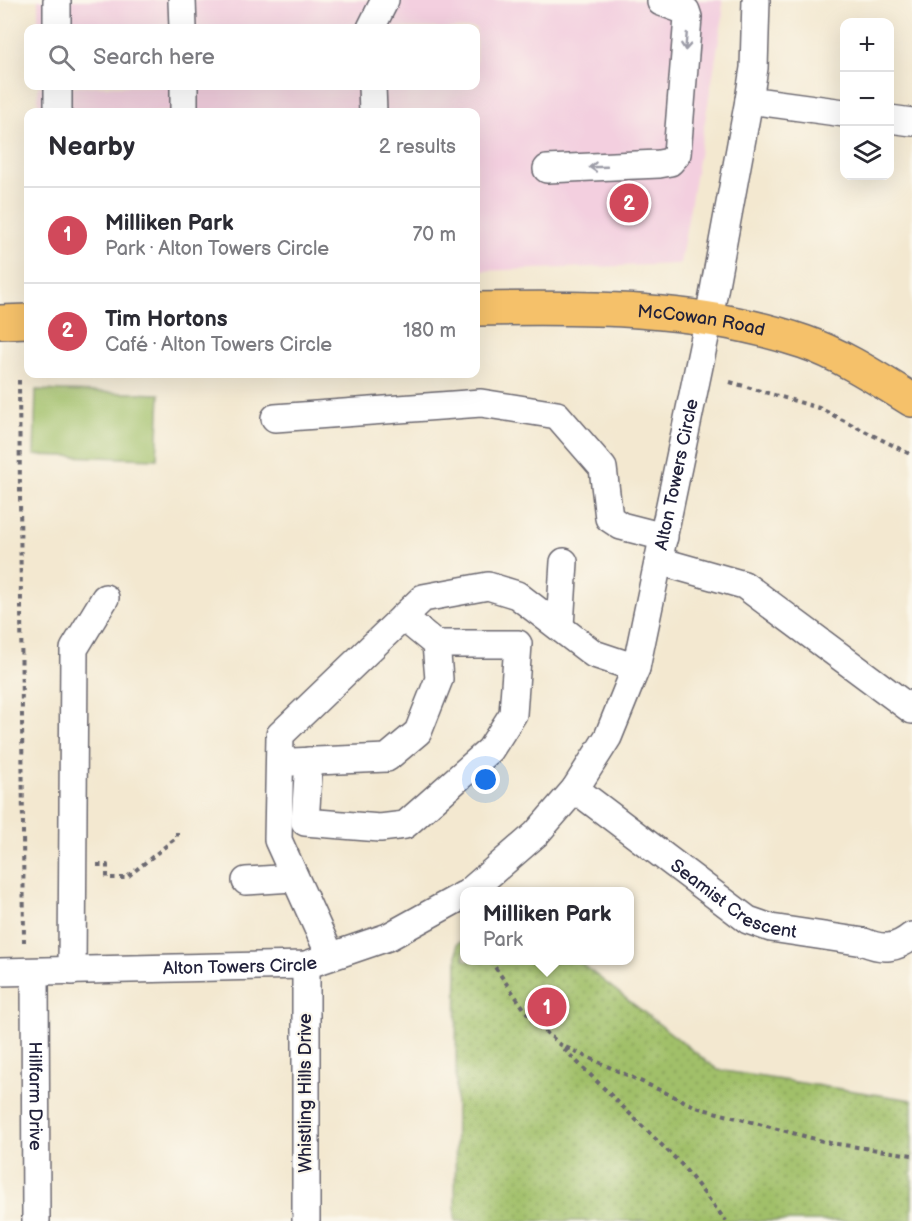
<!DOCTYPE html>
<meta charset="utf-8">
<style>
:root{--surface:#fff;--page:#f7f7f7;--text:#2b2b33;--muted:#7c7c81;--line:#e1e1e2;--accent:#d1495b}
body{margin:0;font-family:"Balsamiq Sans",sans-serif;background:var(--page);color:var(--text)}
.controls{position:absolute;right:18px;top:18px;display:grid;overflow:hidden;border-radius:12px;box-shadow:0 6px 24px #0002}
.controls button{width:54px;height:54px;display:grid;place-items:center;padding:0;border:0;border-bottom:2px solid var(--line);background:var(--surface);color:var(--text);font:30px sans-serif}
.you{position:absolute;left:486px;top:780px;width:21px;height:21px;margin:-15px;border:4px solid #fff;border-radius:50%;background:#1a73e8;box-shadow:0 0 0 9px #1a73e833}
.badge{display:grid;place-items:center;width:39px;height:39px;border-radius:50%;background:var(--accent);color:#fff;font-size:20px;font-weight:700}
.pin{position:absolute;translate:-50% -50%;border:3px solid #fff;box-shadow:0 2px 6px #0006}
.popup{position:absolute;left:460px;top:887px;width:174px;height:78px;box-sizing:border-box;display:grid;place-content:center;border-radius:12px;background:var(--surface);filter:drop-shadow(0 2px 4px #0005);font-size:20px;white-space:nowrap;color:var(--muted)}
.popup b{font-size:22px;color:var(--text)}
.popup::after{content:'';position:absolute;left:50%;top:100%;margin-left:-12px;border:12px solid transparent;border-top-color:var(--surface)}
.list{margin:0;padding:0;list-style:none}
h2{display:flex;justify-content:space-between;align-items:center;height:78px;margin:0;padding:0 24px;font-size:26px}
h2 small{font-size:20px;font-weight:400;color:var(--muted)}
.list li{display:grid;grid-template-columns:39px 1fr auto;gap:18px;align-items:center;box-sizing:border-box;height:96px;padding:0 24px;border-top:2px solid var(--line)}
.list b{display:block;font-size:22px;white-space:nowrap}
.list p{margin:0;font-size:20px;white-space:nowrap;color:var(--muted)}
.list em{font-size:20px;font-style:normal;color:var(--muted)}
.icon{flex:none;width:33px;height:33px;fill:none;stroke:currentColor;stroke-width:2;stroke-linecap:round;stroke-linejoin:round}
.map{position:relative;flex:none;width:912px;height:1221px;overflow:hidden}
.search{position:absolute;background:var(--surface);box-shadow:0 6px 24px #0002;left:24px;top:24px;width:456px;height:66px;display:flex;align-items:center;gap:15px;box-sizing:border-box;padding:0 21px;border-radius:12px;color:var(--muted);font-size:22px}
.panel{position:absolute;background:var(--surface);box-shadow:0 6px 24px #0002;left:24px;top:108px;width:456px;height:270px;border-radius:12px}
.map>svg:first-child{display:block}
.built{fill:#f3cfdf}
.grass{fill:#a1c069;stroke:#627152;stroke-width:1.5}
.park{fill:url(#park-dots);stroke:#627152;stroke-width:1.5}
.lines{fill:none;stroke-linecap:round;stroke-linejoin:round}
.minor-casing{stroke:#6b676f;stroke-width:30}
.major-casing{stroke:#6b676f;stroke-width:36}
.path{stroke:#6b676f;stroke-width:4;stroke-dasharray:4.5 4.5;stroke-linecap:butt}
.minor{stroke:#fff;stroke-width:27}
.major{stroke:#f5c16b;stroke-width:33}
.oneway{stroke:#9c9ca7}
.labels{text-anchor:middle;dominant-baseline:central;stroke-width:4.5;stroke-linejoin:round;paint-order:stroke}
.street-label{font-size:18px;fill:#22223b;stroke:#fbf7ec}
</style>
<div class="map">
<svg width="912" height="1221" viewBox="0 0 912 1221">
<defs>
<pattern id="park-dots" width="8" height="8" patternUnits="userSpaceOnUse" patternTransform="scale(1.5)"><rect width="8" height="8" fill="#a1c069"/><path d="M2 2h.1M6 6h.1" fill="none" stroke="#839c58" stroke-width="1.8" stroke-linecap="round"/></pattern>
</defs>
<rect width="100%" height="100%" fill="#fbf7ec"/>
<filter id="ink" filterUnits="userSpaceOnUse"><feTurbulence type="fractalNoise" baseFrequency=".0167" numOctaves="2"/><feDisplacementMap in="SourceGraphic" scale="12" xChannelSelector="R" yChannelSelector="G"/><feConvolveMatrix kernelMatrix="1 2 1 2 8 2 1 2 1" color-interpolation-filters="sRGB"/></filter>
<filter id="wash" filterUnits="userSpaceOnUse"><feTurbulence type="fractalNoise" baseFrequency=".008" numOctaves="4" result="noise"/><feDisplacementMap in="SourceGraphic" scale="24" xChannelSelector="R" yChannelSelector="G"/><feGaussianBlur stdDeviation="1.35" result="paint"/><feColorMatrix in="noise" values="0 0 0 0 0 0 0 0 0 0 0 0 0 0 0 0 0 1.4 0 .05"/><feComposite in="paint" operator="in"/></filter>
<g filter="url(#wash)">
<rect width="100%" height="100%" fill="#f3e8d0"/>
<path class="built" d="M38,0H722L723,17L680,264L476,271V112H38V86H476V28H38Z"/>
<path class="grass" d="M36,390L160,394L157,459L34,455Z"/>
<path class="park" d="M464,940V960L578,961L718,1070L912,1100V1221H455L457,944Z"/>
</g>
<g filter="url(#ink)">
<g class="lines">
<defs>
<g id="minor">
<path d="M57,0V28"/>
<path d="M182,0L183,28"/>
<path d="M371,28L385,0"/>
<path d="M58,86V112"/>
<path d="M184,86V112"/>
<path d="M372,86L373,112"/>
<path d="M749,100L844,113"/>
<path d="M890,119L912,122"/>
<path d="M547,169L659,164L670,162L677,154L688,17L686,11L661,2"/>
<path d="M275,418L481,403L557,415L603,468L609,518L621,526L664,537"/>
<path d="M659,561L744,585L912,710"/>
<path d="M560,626L564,562"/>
<path d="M309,761L305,822L380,828L405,825L490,750L513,714L518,644H436"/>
<path d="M292,762L387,758L418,732L439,679L436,644L403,617"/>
<path id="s1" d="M575,789L748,920L771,928L864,942C883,950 896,949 912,936"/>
<path d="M246,881L293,878"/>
<path id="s2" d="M469,892L536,834L575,789L608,737L636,668L709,318L749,100L754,68L756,0"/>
<path d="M330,955L278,840L280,735L423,598L488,586L517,595L594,654L636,668"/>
<path d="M72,971L74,649L105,598"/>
<path id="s3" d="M0,972L306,965L388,937L464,895"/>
<path id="s4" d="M35,972L36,1221"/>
<path d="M306,1221V965"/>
</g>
<g id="major">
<path id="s5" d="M476,309C585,307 699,306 804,342C842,355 878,379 912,400"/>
<path d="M0,322L28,321"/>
</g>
</defs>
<use href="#minor" class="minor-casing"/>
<use href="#major" class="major-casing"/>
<path class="path" d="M19,380L24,942
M730,382L819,408L912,455
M97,865H107V878H126L177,837V828
M490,960L532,1020L561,1045L699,1108L830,1143L912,1155
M564,1049L681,1164L726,1221"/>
<use href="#minor" class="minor"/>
<use href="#major" class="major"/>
</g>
<defs><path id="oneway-shaft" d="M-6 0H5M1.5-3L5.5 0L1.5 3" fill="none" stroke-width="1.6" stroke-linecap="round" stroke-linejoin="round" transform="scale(1.5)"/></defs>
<g class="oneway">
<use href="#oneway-shaft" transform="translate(686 42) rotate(95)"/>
<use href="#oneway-shaft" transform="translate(598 167) rotate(178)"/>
</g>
</g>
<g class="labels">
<g class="street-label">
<text stroke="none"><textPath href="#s5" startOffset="226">McCowan Road</textPath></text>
<text stroke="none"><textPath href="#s2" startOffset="482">Alton Towers Circle</textPath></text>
<text stroke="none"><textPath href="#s1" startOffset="195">Seamist Crescent</textPath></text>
<text stroke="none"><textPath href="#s3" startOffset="240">Alton Towers Circle</textPath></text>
<text transform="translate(305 1093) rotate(-90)">Whistling Hills Drive</text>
<text stroke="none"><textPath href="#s4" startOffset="124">Hillfarm Drive</textPath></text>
</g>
</g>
</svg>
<div class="controls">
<button>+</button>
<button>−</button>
<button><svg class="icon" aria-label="layers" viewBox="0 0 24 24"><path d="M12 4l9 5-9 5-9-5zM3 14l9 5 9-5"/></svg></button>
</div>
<div class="you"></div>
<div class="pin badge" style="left:547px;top:1007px">1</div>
<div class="popup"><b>Milliken Park</b>Park</div>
<div class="pin badge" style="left:629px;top:203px">2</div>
<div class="search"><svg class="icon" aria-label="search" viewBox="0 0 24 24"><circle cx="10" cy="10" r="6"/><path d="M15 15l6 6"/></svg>Search here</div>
<section class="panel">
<h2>Nearby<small>2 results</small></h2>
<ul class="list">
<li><span class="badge">1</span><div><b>Milliken Park</b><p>Park · Alton Towers Circle</p></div><em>70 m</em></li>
<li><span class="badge">2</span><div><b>Tim Hortons</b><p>Café · Alton Towers Circle</p></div><em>180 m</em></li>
</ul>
</section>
</div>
